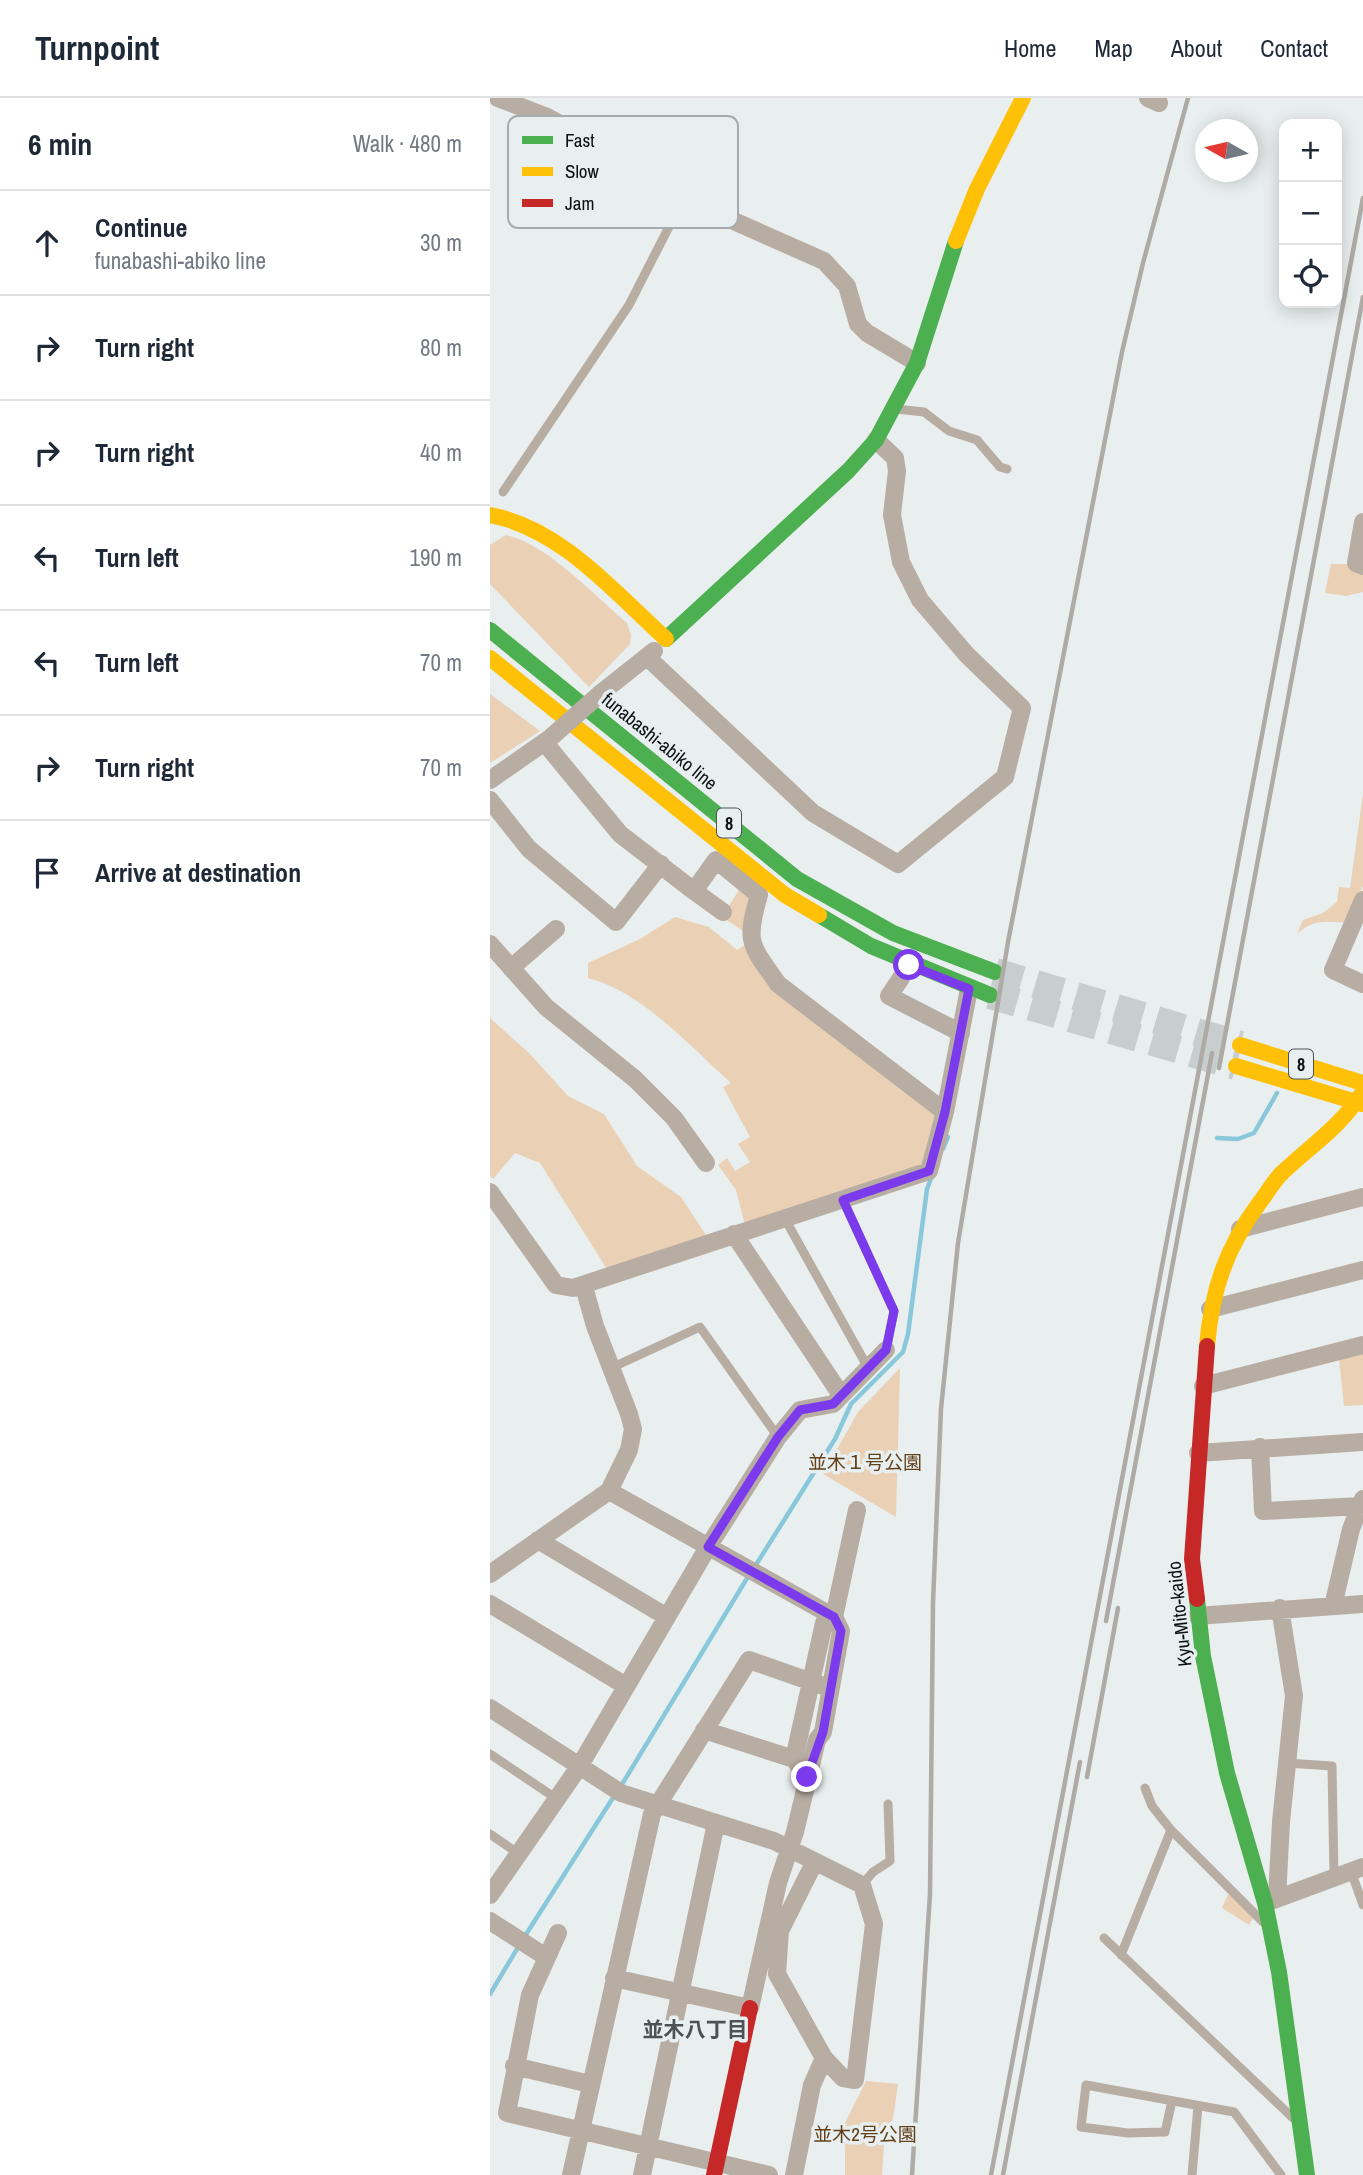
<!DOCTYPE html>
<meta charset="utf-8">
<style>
:root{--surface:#fff;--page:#f6f6f7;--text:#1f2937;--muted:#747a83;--line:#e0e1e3}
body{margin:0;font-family:"Archivo Narrow","Noto Sans JP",sans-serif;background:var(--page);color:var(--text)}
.controls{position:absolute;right:21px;top:21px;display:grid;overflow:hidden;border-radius:14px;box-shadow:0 4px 18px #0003}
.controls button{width:63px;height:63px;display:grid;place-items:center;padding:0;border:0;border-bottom:2px solid var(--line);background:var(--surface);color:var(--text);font:35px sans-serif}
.compass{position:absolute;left:705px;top:21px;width:63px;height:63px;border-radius:50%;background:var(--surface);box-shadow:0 4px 18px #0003;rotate:278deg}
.stop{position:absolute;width:21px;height:21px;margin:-16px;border:5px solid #7c3aed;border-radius:50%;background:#fff}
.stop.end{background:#7c3aed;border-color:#fff;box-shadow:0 2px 7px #0008}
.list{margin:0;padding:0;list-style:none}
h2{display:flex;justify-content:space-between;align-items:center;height:91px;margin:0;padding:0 28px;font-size:30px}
h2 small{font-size:23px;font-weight:400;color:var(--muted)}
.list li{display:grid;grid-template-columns:46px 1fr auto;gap:21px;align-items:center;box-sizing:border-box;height:105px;padding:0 28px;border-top:2px solid var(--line)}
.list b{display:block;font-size:26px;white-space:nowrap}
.list p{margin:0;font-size:23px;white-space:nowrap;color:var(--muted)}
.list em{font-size:23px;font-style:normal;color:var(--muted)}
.icon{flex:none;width:38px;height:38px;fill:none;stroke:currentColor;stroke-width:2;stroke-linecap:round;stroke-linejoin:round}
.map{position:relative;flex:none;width:873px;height:2077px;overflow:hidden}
header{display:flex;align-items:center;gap:42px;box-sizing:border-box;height:98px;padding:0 35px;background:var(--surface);border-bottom:2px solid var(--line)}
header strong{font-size:33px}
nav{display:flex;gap:38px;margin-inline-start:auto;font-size:24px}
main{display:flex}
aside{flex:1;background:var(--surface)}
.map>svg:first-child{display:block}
.green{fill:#ead0b5}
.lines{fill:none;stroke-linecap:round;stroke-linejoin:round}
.stream{stroke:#88c8da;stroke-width:4.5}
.primary-tunnel{stroke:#c8cdce;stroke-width:28;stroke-dasharray:28 14;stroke-linecap:butt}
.lane{stroke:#b8ada2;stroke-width:9}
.street{stroke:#b8ada2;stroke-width:18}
.fast{stroke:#4caf50;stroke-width:16}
.slow{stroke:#ffc107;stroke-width:16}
.jam{stroke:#c62828;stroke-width:16}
.rail{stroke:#aeaaa6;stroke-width:4.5}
.street-bridge{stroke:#b8ada2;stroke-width:18}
.route{stroke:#7c3aed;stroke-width:9}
.labels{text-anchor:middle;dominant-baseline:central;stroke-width:7;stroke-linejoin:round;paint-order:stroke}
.shield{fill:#e7eff1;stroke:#4f5455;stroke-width:2}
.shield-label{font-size:18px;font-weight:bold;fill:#0e1112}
.street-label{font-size:19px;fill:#0e1112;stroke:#e7eff1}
.park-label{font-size:19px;fill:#633f17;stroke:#e7eff1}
.neighbourhood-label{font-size:21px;font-weight:bold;fill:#4d5355;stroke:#e7eff1}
.key{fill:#e7eff1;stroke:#a6acae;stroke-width:2}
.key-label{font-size:19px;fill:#0e1112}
</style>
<header>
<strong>Turnpoint</strong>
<nav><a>Home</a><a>Map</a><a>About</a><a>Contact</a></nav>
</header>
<main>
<aside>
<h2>6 min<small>Walk · 480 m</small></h2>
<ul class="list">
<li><svg class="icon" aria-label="ahead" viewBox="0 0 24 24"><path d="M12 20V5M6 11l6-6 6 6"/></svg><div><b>Continue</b><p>funabashi-abiko line</p></div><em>30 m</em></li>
<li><svg class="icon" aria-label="right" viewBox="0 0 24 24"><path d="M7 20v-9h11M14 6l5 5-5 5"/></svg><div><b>Turn right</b></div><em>80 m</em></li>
<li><svg class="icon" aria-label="right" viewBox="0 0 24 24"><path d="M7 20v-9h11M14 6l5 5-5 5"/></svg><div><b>Turn right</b></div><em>40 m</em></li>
<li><svg class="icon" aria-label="left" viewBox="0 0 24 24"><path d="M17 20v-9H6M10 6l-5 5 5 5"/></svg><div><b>Turn left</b></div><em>190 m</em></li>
<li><svg class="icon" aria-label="left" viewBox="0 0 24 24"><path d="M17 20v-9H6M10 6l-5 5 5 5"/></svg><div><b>Turn left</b></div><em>70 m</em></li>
<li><svg class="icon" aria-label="right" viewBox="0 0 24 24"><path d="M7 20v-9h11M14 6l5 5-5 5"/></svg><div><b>Turn right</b></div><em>70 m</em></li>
<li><svg class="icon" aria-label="arrive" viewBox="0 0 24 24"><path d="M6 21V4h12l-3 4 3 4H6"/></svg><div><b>Arrive at destination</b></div></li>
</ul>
</aside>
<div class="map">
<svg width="873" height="2077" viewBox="0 0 873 2077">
<rect width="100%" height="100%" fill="#e9eeef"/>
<path class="green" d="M16,437C56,445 105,498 137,525L141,537L140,546L99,589L0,486V447Z
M841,466H860L873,473V494L856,498L835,495Z
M0,596L50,633L0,665Z
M873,696V788L857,825C837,823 822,821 807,836L813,822L833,815L847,804L849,789L860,790Z
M252,787L263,796L253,833L232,819Z
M185,819L219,829L247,852L258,845L264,860L448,1015L431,1070L255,1127L246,1092L228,1067L237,1060L245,1073L260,1064L248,1046L260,1039L233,989L241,985C201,949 151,893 98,880V865L150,841Z
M0,920L39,955L78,998L114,1016L147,1068L191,1099L216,1137L117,1171L50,1065L25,1055L3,1081L0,1077Z
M873,1254V1307L854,1308L849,1260Z
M410,1270L406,1419L333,1376L368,1314Z
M740,1792L765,1817L759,1827L732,1810Z
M376,1983L408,1986L403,2021L395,2032L392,2077H355V2025Z"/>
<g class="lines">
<path class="stream" d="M727,1040L748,1041L764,1035L787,995
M453,1051L458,1039
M264,1470L345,1341L361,1306L413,1254L418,1236L437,1091L442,1078
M131,1688L259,1477
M35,1838L126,1695
M0,1896L30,1846"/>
<path class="primary-tunnel" d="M505,874L750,947
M500,897L746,968"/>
<path class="lane" d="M406,311L434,314L459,333L487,342L510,369L517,371
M13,394L139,207L183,121L206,108
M353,1102L404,1213L396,1252
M295,1121L377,1268
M121,1270L210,1229L288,1339
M0,1656L67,1701
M796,1665L842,1668L844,1778
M655,1690L662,1708L681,1732
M0,1736L29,1756
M861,1773L873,1807
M372,1787L383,1774L400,1763L398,1706
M614,1840L803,2020
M631,1857L681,1732L773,1824
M682,2003L675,2034L638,2035L591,2029L596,1987L744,2014L791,2077
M702,2077L708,2008"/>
<path class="street" d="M8,0L57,19L92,38L148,79L178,94L334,163L357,188L368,226L377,235L427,265
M658,0L669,5
M873,424L866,465L873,468
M157,559L323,715L408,766L515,679L532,610L477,557L430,502L411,464L402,417L407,373L405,360L386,342
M111,595L164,553
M55,645L130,736L204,793L226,762L269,797C255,845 260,846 288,886L455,1014
M0,682L59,641
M0,702L39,751L126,824L171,766
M204,793L233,814
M873,802L843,872L873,886
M0,846L56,909L145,981L184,1020L216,1065
M21,870L66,831
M411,880L399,898L471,935
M0,1094L66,1187L83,1190L439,1073L455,1014L479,891
M750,1131L873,1099
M244,1136L351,1297
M720,1211L873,1172
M713,1288L873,1247
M770,1349L773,1413L870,1408
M708,1355L873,1344
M119,1393L344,1519L351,1533L333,1634L327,1642L305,1734L288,1785L260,1910L124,1880
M48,1442L177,1519
M0,1476L119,1393L139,1352L143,1331L139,1316L105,1228L94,1189
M0,1506L136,1588
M843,1508L861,1431L873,1401
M707,1518L873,1506
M0,1610L131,1695L284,1743L372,1787L384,1826L365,1982L353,1980L334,1960L287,1876L290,1833L324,1765
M214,1632L304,1661
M317,1679L304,1661L334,1525L344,1519L367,1412
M0,1797L89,1669L218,1449L288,1339L310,1312L343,1306L396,1252
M787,1800L791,1724L804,1598L790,1510
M778,1804L873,1769
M0,1823L56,1859
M68,1835L40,1897L17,2015L279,2077
M24,1968L100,1986
M81,2077L162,1716L259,1562L339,1590
M152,2077L226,1725
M304,2077L322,1987L334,1960"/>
<path class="fast" d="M0,532L307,781L403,835L505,874
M176,541L358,373L386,342L427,265L466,143
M329,817L381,848L500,897
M707,1501L713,1558L737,1675L775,1805L789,1874L817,2077"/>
<path class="slow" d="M466,143L487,91L533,0
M0,417C71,430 125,495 176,541
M0,560L295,797L329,817
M750,947L873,985
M746,968L873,1006
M717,1248C722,1191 736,1150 770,1104C778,1094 784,1082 793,1074C824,1045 849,1030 873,994"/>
<path class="jam" d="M707,1501L702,1461L717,1248
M224,2077L260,1910"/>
<path class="rail" d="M729,970L873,199
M616,1523L722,955
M597,1679L628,1510
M422,2077L440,1796L443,1505L451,1311L468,1145L518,844L632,254L653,165L698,0
M501,2077L873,100
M513,2077L590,1664"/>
<path class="street-bridge" d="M59,641L111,595"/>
</g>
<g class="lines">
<path class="route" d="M317,1679L333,1634L351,1533L344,1519L218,1449L288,1339L310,1312L343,1306L396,1252L404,1213L353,1102L439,1073L455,1014L479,891L419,867"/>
</g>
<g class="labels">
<g class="shield">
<rect x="227" y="710.5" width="24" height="29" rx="5"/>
<rect x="799" y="951.5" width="24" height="29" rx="5"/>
</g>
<g class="shield-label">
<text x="239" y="725">8</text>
<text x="811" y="966">8</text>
</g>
<g class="street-label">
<text transform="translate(170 643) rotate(39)">funabashi-abiko line</text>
<text transform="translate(689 1516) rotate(-96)">Kyu-Mito-kaido</text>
</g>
<g class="park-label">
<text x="375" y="1364">並木１号公園</text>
<text x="375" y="2036">並木2号公園</text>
</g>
<g class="neighbourhood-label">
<text x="205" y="1931">並木八丁目</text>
</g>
</g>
<rect x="18" y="18" width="230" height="112" rx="10" class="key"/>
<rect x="32" y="38" width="31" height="8" fill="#4caf50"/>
<rect x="32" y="69" width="31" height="9" fill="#ffc107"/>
<rect x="32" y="101" width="31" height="8" fill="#c62828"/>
<g class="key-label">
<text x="75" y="49">Fast</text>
<text x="75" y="80">Slow</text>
<text x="75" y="112">Jam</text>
</g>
</svg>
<div class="controls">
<button>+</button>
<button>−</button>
<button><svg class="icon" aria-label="locate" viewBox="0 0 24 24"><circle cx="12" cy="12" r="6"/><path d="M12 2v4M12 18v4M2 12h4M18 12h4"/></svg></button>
</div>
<svg class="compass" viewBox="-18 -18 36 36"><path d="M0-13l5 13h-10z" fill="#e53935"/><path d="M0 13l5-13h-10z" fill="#747a83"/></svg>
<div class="stop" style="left:419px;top:867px"></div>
<div class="stop end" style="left:317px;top:1679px"></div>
</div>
</main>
